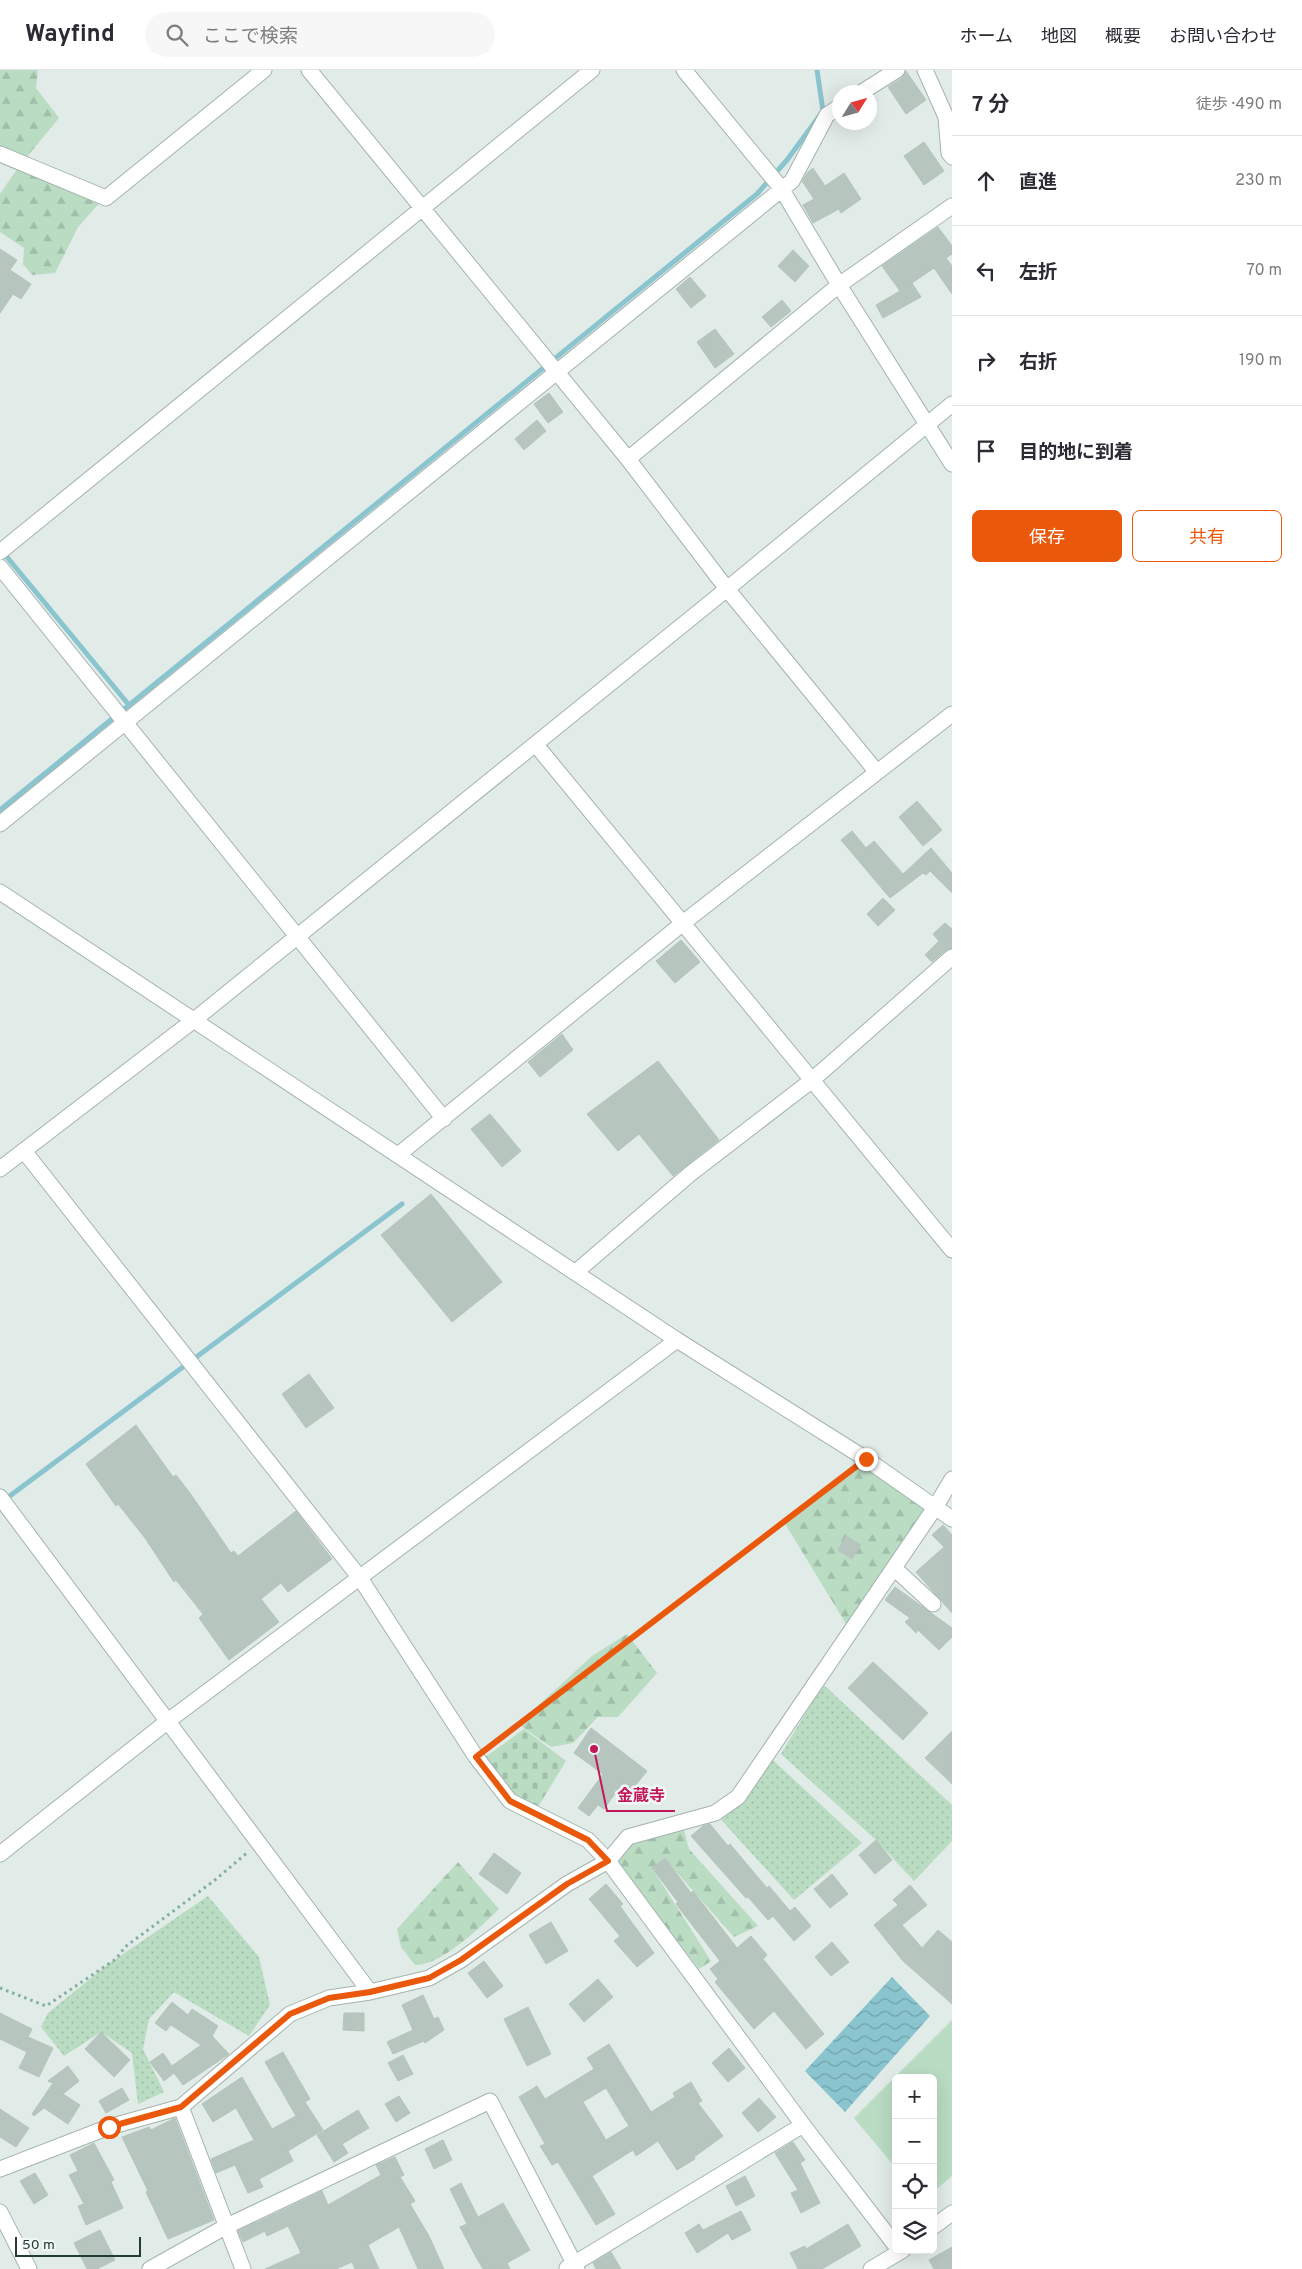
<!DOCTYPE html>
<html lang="ja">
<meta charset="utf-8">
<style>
:root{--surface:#fff;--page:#f7f7f7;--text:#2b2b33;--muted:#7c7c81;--line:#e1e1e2;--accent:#ea580c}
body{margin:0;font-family:Overpass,"Noto Sans JP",sans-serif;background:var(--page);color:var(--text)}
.controls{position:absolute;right:15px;bottom:15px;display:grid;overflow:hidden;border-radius:8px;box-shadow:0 5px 20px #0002}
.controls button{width:45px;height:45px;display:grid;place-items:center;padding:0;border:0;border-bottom:1px solid var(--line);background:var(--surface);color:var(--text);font:25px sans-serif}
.compass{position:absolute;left:832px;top:15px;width:45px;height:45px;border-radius:50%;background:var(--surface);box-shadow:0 5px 20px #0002;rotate:53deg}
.scale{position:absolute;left:15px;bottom:12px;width:126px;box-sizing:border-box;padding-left:5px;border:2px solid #223b34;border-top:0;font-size:14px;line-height:18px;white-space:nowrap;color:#223b34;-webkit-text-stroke:4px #f1f8f5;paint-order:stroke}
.stop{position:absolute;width:15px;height:15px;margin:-11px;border:4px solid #ea580c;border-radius:50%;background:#fff}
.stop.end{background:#ea580c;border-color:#fff;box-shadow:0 1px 5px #0008}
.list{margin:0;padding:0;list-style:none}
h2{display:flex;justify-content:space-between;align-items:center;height:65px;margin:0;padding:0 20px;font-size:21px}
h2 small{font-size:16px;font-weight:400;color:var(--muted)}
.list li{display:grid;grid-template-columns:32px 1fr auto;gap:15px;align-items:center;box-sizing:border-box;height:90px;padding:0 20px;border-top:1px solid var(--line)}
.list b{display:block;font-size:19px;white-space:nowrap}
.list em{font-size:16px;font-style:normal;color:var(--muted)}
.actions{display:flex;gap:10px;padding:15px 20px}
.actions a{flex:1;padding:11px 0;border:1px solid var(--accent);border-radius:8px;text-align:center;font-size:18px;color:var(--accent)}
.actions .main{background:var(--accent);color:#fff}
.icon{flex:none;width:28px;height:28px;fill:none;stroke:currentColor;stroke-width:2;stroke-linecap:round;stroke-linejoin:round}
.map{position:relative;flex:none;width:952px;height:2199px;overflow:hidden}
header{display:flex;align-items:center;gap:30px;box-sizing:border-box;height:70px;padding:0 25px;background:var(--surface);border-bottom:1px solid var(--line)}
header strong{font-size:24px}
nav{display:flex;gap:28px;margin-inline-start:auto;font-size:18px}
.search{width:350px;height:45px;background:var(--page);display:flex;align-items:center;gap:12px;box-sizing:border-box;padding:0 18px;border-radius:28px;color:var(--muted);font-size:19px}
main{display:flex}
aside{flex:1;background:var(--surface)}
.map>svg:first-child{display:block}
.grass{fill:url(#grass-dots)}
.forest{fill:url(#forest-firs)}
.cemetery{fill:url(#cemetery-stones)}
.garden{fill:#badcc3}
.water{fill:url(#water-waves)}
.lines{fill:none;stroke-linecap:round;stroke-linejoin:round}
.stream{stroke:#8ac5cf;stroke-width:5}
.building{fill:#b6c6bf;stroke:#b4c5bd;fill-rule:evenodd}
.minor-casing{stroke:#a4b3ae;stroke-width:17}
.tertiary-casing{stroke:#a4b3ae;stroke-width:17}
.secondary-casing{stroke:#a0b7ae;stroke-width:17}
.path{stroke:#82aea0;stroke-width:3;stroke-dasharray:2.5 4;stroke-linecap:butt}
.minor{stroke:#fff;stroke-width:15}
.tertiary{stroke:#fff;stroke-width:15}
.secondary{stroke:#fff;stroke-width:15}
.route{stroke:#ea580c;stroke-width:6}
.leader{fill:none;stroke:#c2185b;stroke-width:2}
.callout-dot{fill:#c2185b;stroke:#f1f8f5;stroke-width:2}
.callout-label{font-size:16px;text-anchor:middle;font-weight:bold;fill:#c2185b;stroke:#f1f8f5;stroke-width:5;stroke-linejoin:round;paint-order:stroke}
</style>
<header>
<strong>Wayfind</strong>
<div class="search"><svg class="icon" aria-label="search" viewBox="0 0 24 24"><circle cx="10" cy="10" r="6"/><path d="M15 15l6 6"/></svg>ここで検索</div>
<nav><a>ホーム</a><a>地図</a><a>概要</a><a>お問い合わせ</a></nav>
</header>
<main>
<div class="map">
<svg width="952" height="2199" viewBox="0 0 952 2199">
<defs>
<pattern id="grass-dots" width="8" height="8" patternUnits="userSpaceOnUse" patternTransform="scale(1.25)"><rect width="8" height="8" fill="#badcc3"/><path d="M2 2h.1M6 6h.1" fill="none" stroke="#a0bea8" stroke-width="1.8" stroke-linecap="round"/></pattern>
<pattern id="forest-firs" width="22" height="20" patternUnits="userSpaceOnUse" patternTransform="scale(1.25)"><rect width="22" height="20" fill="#badcc3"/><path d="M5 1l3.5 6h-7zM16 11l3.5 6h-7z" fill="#a0bea8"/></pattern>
<pattern id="cemetery-stones" width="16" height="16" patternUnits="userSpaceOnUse" patternTransform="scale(1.25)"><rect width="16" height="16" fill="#badcc3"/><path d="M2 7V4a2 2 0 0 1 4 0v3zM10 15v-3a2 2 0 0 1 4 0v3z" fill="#a0bea8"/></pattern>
<pattern id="water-waves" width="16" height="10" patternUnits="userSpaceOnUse" patternTransform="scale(1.25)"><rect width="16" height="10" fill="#8ac5cf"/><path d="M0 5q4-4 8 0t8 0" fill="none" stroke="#70a1a9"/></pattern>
</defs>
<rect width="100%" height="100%" fill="#e1ebe7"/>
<path class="grass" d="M823,1614L952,1735V1771L914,1811L876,1770L781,1684Z
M766,1687L774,1691L862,1773L794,1830L715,1743Z
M208,1826L259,1887L270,1935L249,1966L174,1922L149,1949L143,1979L164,2022L138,2034L132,1983L101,1962L64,1986L41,1957L48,1943L107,1895Z"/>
<path class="forest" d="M0,0H38L36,18L59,48L26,88L104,128L78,157L55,203L32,205L23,194L24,178L0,162V124L22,92L0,84Z
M866,1389L936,1436L851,1562L784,1452Z
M627,1564L657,1603L618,1647H598L573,1673L551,1677L518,1654L592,1586Z
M682,1753L689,1779L758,1856L734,1867L664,1788L652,1798L711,1891L699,1899L615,1791L628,1767Z
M458,1792L499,1839C482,1856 439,1897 415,1895L401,1877L397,1859Z"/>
<path class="cemetery" d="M524,1659L566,1691L536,1740L510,1731L480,1691Z"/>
<path class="garden" d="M952,1950V2106L933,2122V2008H896V2098L854,2048Z"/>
<path class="water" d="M892,1907L930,1946L845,2042L805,2001Z"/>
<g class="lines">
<path class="stream" d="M2,481L129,635
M0,740L757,124L787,90L823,41L817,0
M3,1431L402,1134"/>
</g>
<path class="building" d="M906,1L926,30L906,44L888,17L902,8Z
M924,72L944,101L924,115L904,86Z
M813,98L825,116L844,103L861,129L841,143L839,139L813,153L803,135L814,129L802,111L808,102Z
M938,157L952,176V184L946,188L952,196V224L934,198L912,213L921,227L883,248L876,235L900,221L882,196Z
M0,179L17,190L10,200L31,214L21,229L13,224L0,243Z
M793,180L809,196L795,212L778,196Z
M690,207L706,226L691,238L676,219Z
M782,230L791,241L771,257L762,247Z
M715,259L734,284L715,298L697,272Z
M549,323L563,342L548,353L534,334Z
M537,350L546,361L524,380L515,369Z
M917,731L942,760L923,776L899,747Z
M852,761L866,778L874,771L903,804L931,778L952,803V823L930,801L926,805L923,803L890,828L841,770Z
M883,828L895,840L878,856L867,844Z
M945,853L952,859V878L946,880L932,892L925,885L939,871L933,864Z
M681,870L700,892L675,913L656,891Z
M562,964L573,980L540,1007L528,992Z
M658,991L719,1070L673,1106L639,1064L618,1081L587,1044Z
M490,1044L521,1081L502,1097L471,1059Z
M431,1124L502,1212L452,1252L381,1165Z
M309,1304L334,1338L306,1358L282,1324Z
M136,1355L173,1407L176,1405L190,1423L231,1483L234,1481L238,1486L296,1441L332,1489L288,1522L281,1513L261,1529L279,1552L229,1590L199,1548L203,1544L176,1510L174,1512L145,1468L118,1434L116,1436L86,1394Z
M943,1455L952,1465V1543L916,1502L944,1477L932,1465Z
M846,1466L861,1475L852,1489L838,1480Z
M895,1517L952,1558V1567L939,1580L918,1560L916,1563L905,1552L910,1548L885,1530Z
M873,1592L928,1643L903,1670L848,1618Z
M591,1658L647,1701L631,1721L622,1714L604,1739L598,1735L589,1746L578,1738L603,1704L574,1683Z
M952,1661V1714L925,1688Z
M710,1754L728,1776L730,1774L767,1818L769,1816L790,1841L795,1837L811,1856L794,1871L773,1846L768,1850L748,1827L746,1828L691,1766L703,1756Z
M876,1770L892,1790L875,1804L859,1785Z
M494,1783L521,1803L507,1824L479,1804Z
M665,1788L691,1823L693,1821L737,1878L751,1866L767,1885L763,1889L824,1964L806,1979L774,1941L754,1959L715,1912L718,1909L710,1899L720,1891L676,1834L678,1832L652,1798Z
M832,1804L848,1824L830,1838L814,1819Z
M606,1814L623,1834L620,1836L654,1883L637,1897L614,1871L620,1866L589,1829Z
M910,1815L927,1835L902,1855L922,1878L938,1860L952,1872V1934L903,1891L874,1855L898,1835L893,1830Z
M551,1852L568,1881L546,1894L529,1865Z
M832,1872L849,1892L831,1906L815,1887Z
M484,1891L503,1916L487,1928L468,1903Z
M598,1909L613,1927L584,1952L569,1934Z
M423,1925L434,1949L438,1947L444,1960L425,1973L424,1971L393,1984L387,1972L413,1960L402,1935Z
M172,1932L188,1945L192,1939L218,1956L212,1966L229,1984L183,2015L174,2003L164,2011L150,1992L163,1983L172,1996L201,1975L171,1955L166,1961L155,1953Z
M528,1937L551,1984L527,1996L504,1949Z
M0,1943L32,1959L28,1967L53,1978L39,2007L19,1998L27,1982L0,1969Z
M344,1943H364V1961L343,1960Z
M101,1962L130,1990L114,2007L85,1979Z
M609,1974L651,2042L675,2027L673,2023L691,2012L702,2031L698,2033L723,2066L694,2087L695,2089L677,2100L658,2071L636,2086L633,2080L592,2106L615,2144L596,2155L558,2092L552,2095L540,2076L545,2074L519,2027L537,2016L545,2029L594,1999L587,1988ZM606,2018L629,2056L606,2070L583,2032Z
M729,1978L745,1998L728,2012L712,1993Z
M283,1982L310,2029L305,2032L323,2060L288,2081L293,2091L259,2109L263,2117L248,2123L235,2095L216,2103L211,2089L254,2070L236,2038L213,2052L202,2034L242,2007L272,2059L296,2046L265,1992Z
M403,1985L413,2004L398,2011L388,1993Z
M68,1996L79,2011L63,2024L80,2035L68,2054L44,2038L34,2046L32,2044L53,2013L48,2011Z
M122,2018L129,2030L106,2043L99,2031Z
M399,2026L410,2043L396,2052L385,2034Z
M759,2028L776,2047L758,2062L742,2043Z
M0,2039L29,2058L16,2077L0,2067Z
M358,2040L369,2058L342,2074L348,2083L334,2092L317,2065Z
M175,2048L214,2150L168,2169L146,2122L148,2121L122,2067L149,2057L151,2060Z
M443,2070L452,2090L434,2099L425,2079Z
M793,2072L805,2090L800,2093L820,2133L801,2143L791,2123L798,2120L775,2083Z
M94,2073L114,2110L111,2112L123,2138L86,2155L78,2136L84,2134L69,2105L78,2101L70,2085Z
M395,2087L404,2105L400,2107L415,2131L410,2134L429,2166L444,2199H418L399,2157L368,2175L379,2199H355L352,2192L336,2199H265L301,2183L288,2156L267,2166L265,2161L243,2172L238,2161L322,2121L328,2135L381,2105L376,2095Z
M35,2103L48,2125L34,2134L20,2111Z
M745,2106L755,2126L736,2136L726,2116Z
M461,2113L478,2147L503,2133L530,2180L507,2193L510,2199H483L476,2187L460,2157L467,2154L450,2119Z
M741,2141L751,2160L732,2170L728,2163L697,2183L685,2163L699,2154L703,2160Z
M848,2154L861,2176L822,2199H798L790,2183L805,2176L806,2179Z
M100,2160L115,2190L97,2199H87L74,2173Z
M952,2177V2199H934L929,2190Z
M611,2182L621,2199H596L593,2193Z"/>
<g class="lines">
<defs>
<path id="minor" d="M309,0L628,389L727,519L876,701
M684,0L781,118L839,215L952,394
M925,0L946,47L949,83L952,87
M862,22L897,0
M0,84L106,128L264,0
M628,389L839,215L952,136
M0,482L592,0
M0,497L444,1049
M536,675L952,1180
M0,754L792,111L827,45L839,37
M24,1081L360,1508L476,1687L510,1731L588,1770L608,1791L803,2055L896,2176
M398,1085L688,849L952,644
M576,1202L690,1104L811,1011L952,887
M0,1427L370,1922
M894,1498L933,1534
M0,1784L168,1651L677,1270
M181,2037L243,2199
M0,2099L109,2057L181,2037L290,1944L329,1928L370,1922L429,1908L461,1890L567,1814L608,1791L628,1767L715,1743L738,1727L936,1436L952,1409
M0,2142L29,2199
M567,2198L803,2055
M150,2199L225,2157L490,2031L577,2199"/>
<path id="tertiary" d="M0,822L677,1270L866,1389L952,1449
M0,1099L194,950L727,519L952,334"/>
<path id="secondary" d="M933,2157L952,2143
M871,2199L903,2180"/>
</defs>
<use href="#minor" class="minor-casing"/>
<use href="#tertiary" class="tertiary-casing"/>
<use href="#secondary" class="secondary-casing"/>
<path class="path" d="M487,1679L853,1399
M0,1918L46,1936L116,1889L125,1877L215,1810L248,1782"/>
<use href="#minor" class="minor"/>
<use href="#tertiary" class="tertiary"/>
<use href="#secondary" class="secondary"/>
</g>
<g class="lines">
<path class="route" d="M109,2057L181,2037L290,1944L329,1928L370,1922L429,1908L461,1890L567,1814L608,1791L588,1770L510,1731L476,1687L866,1389"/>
</g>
<path class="leader" d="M594 1679L607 1741H675"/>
<circle class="callout-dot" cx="594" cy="1679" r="5"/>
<g class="callout-label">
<text x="641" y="1731">金蔵寺</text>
</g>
</svg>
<div class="controls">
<button>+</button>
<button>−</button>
<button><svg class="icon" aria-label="locate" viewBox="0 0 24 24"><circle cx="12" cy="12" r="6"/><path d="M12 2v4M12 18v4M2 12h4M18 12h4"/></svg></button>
<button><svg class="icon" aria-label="layers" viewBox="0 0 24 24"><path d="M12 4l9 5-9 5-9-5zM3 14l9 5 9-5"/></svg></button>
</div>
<svg class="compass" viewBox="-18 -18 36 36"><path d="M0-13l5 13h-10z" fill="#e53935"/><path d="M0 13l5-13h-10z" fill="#7c7c81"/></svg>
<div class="scale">50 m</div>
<div class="stop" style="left:109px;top:2057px"></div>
<div class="stop end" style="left:866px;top:1389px"></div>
</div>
<aside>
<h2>7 分<small>徒歩 · 490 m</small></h2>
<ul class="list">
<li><svg class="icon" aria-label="ahead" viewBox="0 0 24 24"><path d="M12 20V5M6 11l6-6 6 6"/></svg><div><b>直進</b></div><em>230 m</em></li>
<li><svg class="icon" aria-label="left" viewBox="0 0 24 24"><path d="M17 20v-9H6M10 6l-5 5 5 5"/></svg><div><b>左折</b></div><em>70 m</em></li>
<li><svg class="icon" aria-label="right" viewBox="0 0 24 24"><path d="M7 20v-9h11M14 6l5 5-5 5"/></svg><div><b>右折</b></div><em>190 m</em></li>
<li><svg class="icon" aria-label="arrive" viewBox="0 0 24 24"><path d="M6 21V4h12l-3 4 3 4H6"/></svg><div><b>目的地に到着</b></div></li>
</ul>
<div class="actions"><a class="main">保存</a><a>共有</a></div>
</aside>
</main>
